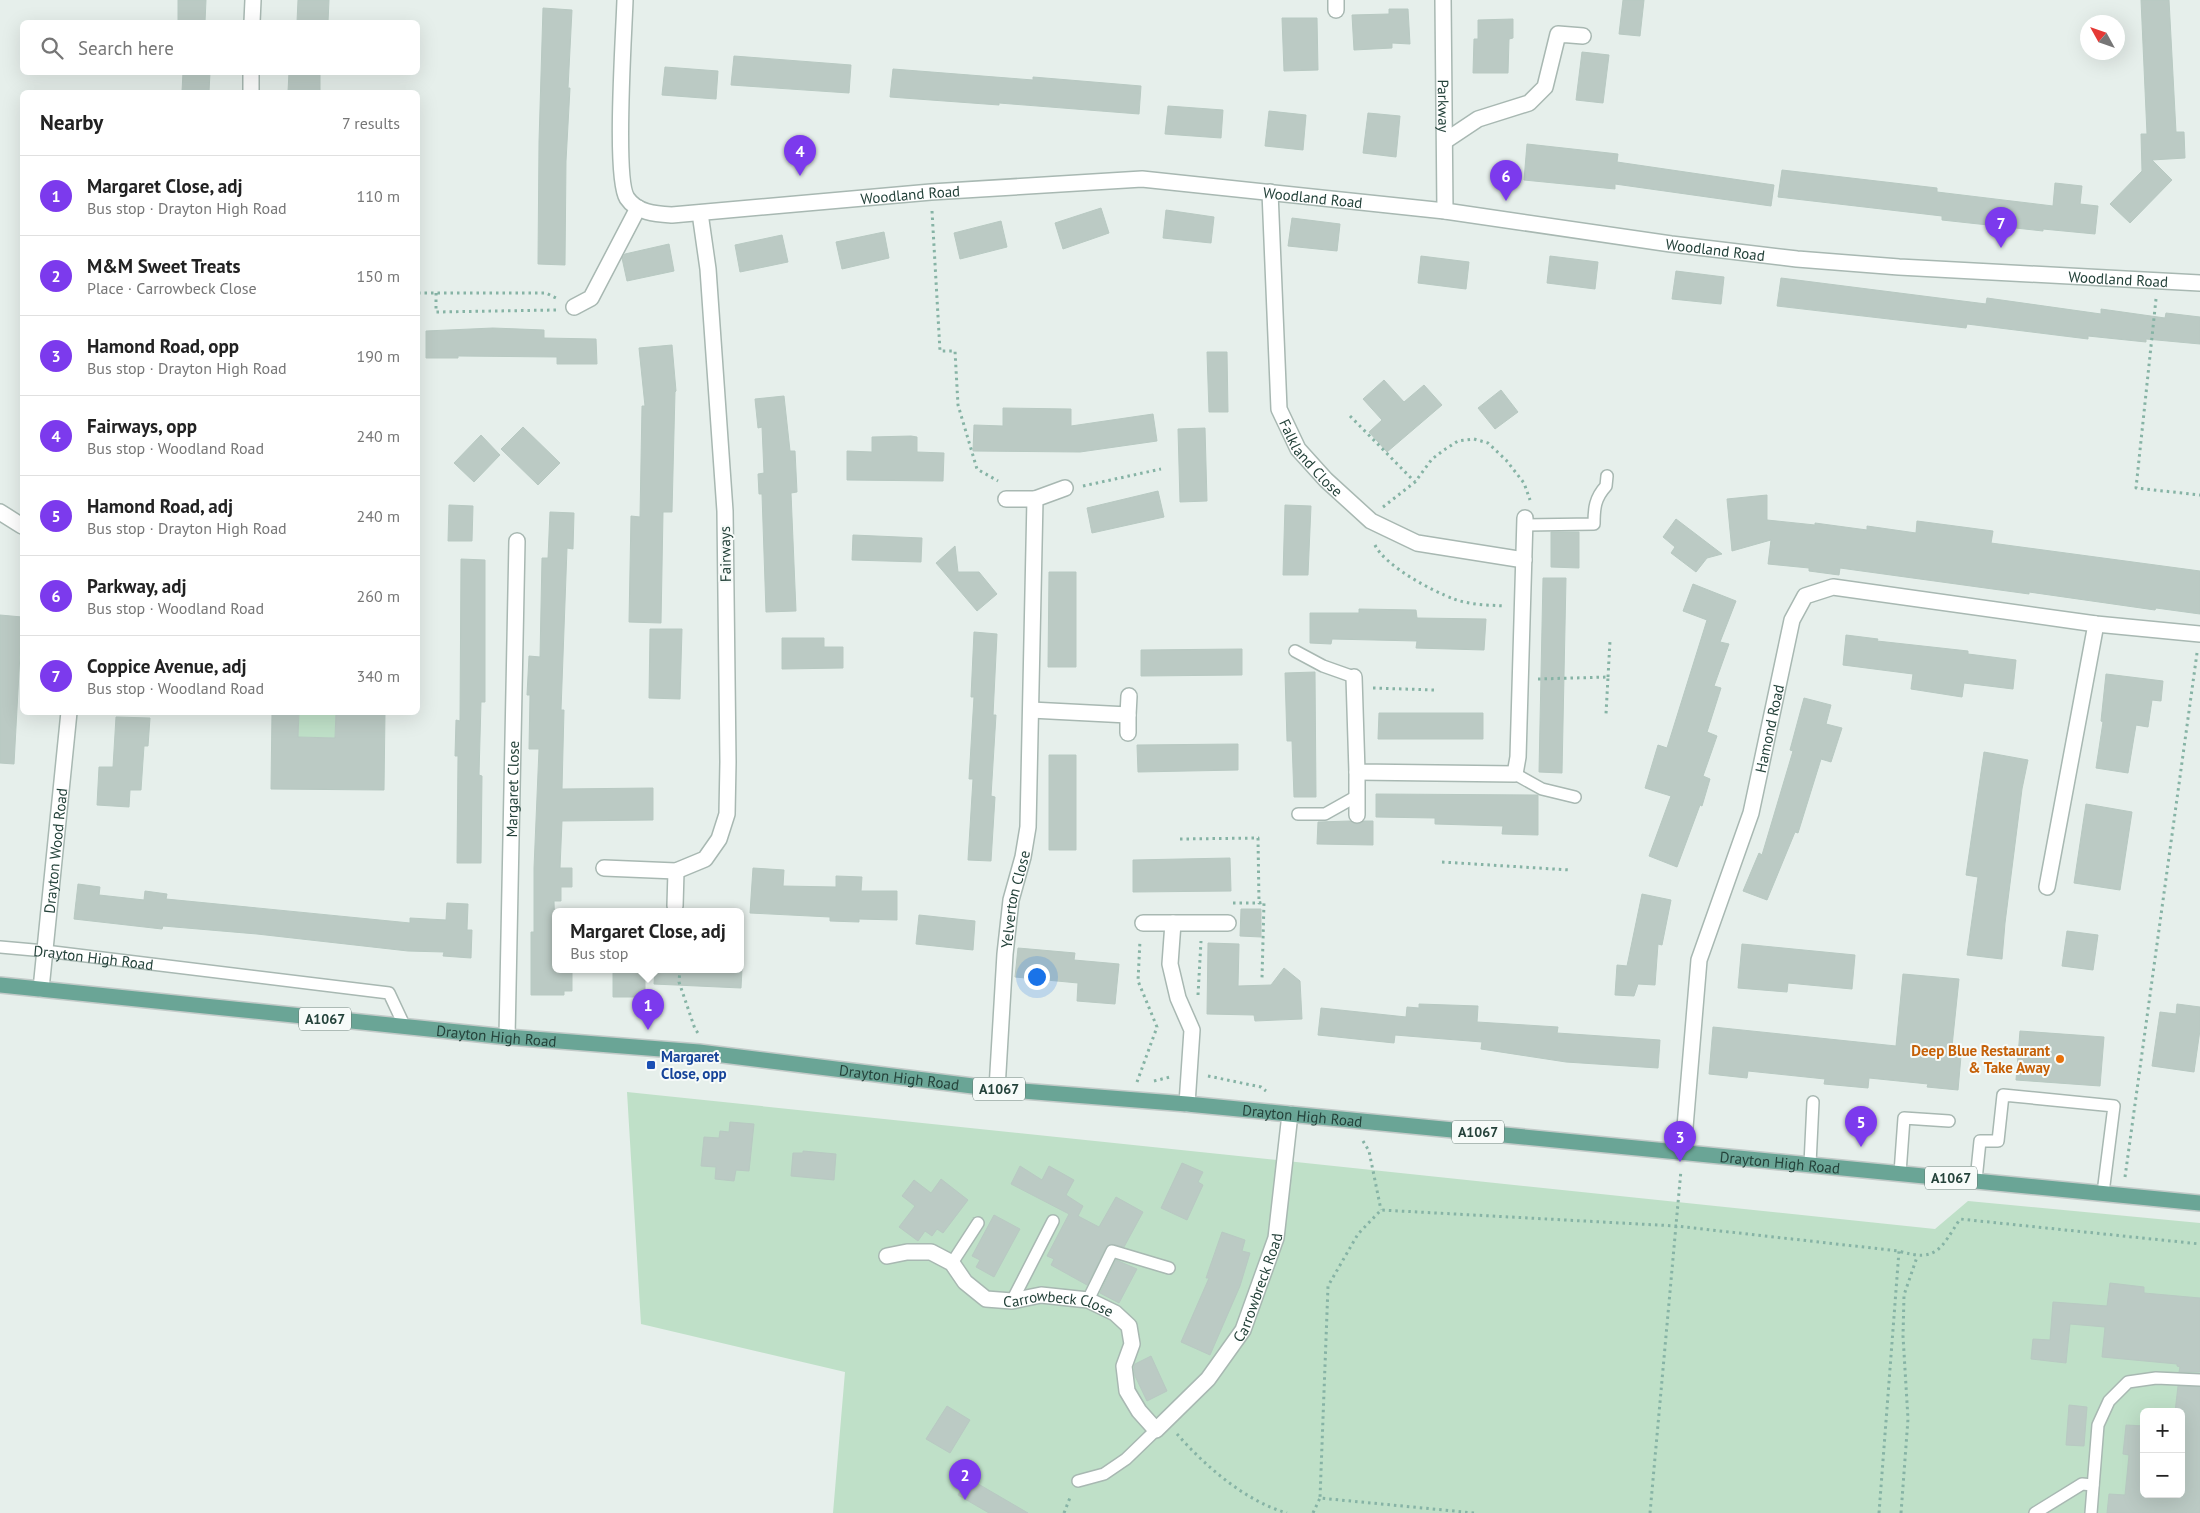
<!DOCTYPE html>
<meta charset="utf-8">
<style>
:root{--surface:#fff;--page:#f2f2f2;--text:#222;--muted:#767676;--line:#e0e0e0;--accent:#7c3aed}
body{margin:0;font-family:"PT Sans",sans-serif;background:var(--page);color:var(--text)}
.controls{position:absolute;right:15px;bottom:15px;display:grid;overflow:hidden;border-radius:8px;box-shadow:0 5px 20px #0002}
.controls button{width:45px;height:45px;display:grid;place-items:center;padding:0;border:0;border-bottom:1px solid var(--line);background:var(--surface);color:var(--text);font:25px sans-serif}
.compass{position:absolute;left:2080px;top:15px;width:45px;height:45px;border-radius:50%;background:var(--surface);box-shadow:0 5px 20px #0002;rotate:310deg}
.you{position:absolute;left:1036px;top:976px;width:18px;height:18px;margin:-12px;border:4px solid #fff;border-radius:50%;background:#1a73e8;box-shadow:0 0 0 8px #1a73e833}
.badge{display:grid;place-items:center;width:32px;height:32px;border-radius:50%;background:var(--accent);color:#fff;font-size:16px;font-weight:700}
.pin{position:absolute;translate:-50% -41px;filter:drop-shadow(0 1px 2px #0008)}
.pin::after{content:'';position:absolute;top:26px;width:18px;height:15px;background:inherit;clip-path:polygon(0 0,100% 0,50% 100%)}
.popup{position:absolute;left:552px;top:908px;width:192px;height:65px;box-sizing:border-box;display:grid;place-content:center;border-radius:8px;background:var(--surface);filter:drop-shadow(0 1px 4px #0005);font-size:16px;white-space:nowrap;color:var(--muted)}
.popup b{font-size:19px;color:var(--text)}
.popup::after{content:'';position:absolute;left:50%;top:100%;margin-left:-10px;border:10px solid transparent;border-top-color:var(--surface)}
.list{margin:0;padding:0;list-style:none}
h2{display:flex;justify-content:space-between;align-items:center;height:65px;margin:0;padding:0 20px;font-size:21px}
h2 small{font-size:16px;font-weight:400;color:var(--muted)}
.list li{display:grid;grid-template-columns:32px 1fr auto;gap:15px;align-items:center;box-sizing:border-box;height:80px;padding:0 20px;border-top:1px solid var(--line)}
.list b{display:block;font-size:19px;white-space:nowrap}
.list p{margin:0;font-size:16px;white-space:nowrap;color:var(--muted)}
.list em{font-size:16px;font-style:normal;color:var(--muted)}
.icon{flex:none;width:28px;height:28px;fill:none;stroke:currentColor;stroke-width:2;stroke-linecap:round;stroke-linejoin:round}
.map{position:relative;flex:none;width:2200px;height:1513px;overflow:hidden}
.search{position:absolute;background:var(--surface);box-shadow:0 5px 20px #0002;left:20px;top:20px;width:400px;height:55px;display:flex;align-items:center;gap:12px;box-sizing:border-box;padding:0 18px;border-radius:8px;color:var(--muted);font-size:19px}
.panel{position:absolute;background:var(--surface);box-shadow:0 5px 20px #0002;left:20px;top:90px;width:400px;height:625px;border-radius:8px}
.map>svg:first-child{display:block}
.green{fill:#bfe0c8;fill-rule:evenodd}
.building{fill:#bbcac4;stroke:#b8c9c2}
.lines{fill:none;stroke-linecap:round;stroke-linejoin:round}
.lane-casing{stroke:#a8b8b2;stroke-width:14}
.street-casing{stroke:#a8b8b2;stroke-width:18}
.primary-casing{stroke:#c2cac8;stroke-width:18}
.path{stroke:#86b3a5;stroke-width:3;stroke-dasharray:2.5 4;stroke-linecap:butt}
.lane{stroke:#fff;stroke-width:11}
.street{stroke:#fff;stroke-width:15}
.primary{stroke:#6aa596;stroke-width:15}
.food-dot{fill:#e8710a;stroke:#f7fbf9;stroke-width:2}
.transit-dot{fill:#1a4fb4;stroke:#f7fbf9;stroke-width:2}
.labels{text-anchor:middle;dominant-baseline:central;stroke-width:4;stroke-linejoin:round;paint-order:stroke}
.shield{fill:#f7fbf9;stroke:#637a73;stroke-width:1}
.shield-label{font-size:14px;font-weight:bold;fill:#24423a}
.street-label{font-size:15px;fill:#24423a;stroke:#f7fbf9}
.food-label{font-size:15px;font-weight:bold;fill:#c56008;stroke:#f7fbf9;text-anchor:end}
.transit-label{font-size:15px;font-weight:bold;fill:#164399;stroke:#f7fbf9;text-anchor:start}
</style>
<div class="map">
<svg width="2200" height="1513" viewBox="0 0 2200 1513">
<rect width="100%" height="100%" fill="#e6efeb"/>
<path class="green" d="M299,713H336L335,738L298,737Z
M627,1092L1935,1229L1968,1201L2200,1223V1513H833L845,1372L641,1324ZM2144,1412H2181V1494H2144Z"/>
<path class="building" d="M178,0H206L205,22H178Z
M298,0H329L328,22H297Z
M1623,0H1644L1640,36L1619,34Z
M2141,0H2169L2176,132H2184L2185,158L2152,160L2172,180L2130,223L2110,204L2142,171L2141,134H2147Z
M543,8L572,10L568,88H570L566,161L565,265L538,264L539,142Z
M1389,9H1408L1410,44L1392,43V48L1354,50L1352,15L1389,14Z
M1282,18H1317L1318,70L1284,71Z
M1513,19V38L1509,39L1508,73H1473L1474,39H1478V20Z
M1582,52L1609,55L1603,103L1576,100Z
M734,56L851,65L849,93L731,85Z
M665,67L718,71L716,99L662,95Z
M893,69L1033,80V77L1141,86L1139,114L999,103V105L890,97Z
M183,72H210L209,92H182Z
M289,72H320V92H288Z
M1168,106L1223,110L1221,138L1165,134Z
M1269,111L1306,115L1303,150L1265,146Z
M1368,113L1400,116L1396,157L1363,153Z
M1527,144L1618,154L1617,162L1774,185L1771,206L1615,184V189L1524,180Z
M1782,170L1937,188V192L2053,206L2055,183L2082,186L2080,204L2098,206L2095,234L2043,229V231L1942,220V216L1778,197Z
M1101,208L1109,233L1063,249L1055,223Z
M1166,210L1214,217L1211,243L1163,238Z
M1292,218L1340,224L1337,251L1288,246Z
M1001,221L1007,247L960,259L954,233Z
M884,232L889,258L842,269L836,242Z
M782,235L788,262L740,272L735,245Z
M669,244L674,271L627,281L622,258L625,254Z
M1421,256L1469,262L1466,289L1418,283Z
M1550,256L1598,262L1595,289L1547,283Z
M1676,271L1724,277L1721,304L1672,299Z
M1781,278L1986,304L1987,298L2101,314V309L2165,318L2166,313L2200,317V344L2146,339V342L2088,336V339L1967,324L1966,328L1777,306Z
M493,328L544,330V338L596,339L597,364H557V357L458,356V358H426V331Z
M672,345L676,391L675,392L672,512H663L661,623L629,622L631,516L640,517L642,406H645L639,348Z
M1207,352H1227L1228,412H1209Z
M1384,380L1404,402L1424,385L1442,405L1387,452L1369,432L1382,420L1363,399Z
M1501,390L1518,412L1495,429L1478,408Z
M784,396L790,451H795L797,492L791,493L796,611L766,612L762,494H759L758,474L764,473L762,427L758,428L755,399Z
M1003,408L1071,409V426L1153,414L1157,441L1080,452L973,451L974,425L1003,426Z
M523,427L560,463L538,485L501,449Z
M1205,428L1207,501L1180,502L1178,429Z
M481,435L500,455L474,482L454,463Z
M911,436L917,437V452L944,453L943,481L847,480V451L872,452V437Z
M1158,491L1164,517L1092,533L1087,508Z
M1767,495V520L1815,525V523L1867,530V526L1916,533L1917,521L1993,531L1991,543L2200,571V614L2156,608L2155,610L2029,592V594L1840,568L1839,575L1809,571V568L1768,564L1771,540L1732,551L1727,499Z
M449,505L473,506L472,541H448Z
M1285,505L1311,506L1308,575H1283Z
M550,512L574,513L573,549L567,548L561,710H564L562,789L653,788V820L562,821L560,868H572V887H561V901H554L556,969H572V991H564V995H531V932H534V868L539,749H529L530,695H527L529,656L540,657L542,558H548Z
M1676,519L1722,554L1707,558L1696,572L1671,553L1675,547L1663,537Z
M1551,532H1579V568L1551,567Z
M853,535L922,538L921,562L852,560Z
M955,546L958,572H979L997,594L977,611L936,563Z
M461,559L485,560V702H481L479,775L482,776L481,863H457L458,756H455L456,720L460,721Z
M1049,572H1076V667H1048Z
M1543,578H1566L1562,773L1539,772Z
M1693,584L1736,601L1720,642L1729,644L1714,686L1721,688L1707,732L1717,736L1703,776L1710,779L1702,806L1700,805L1677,867L1649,856L1671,796L1645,788L1658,745L1667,748L1707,620L1683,611Z
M1359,609L1416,610L1417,618L1486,619L1484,650L1416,648L1417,641L1332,639L1331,644L1310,643V613H1359Z
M0,615L22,617L14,764L0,763Z
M650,629H682L680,699L649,698Z
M974,632L997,634L993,715H996L991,796L995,797L991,861L968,860L973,779H969L974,697H971Z
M1846,635L1878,639L1877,641L1968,651V654L2016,660L2013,689L1964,683L1962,697L1911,689L1913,674L1843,665Z
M782,638H824V647H843V668L782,669Z
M1242,649V675L1141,676V650Z
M1315,672L1316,797H1294L1292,741H1287L1285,673Z
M2106,674L2163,681L2161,701L2152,700L2148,727L2136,725L2128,773L2096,768L2103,722L2101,721Z
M1804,698L1831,705L1826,724L1842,728L1831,762L1821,759L1798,833L1795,832L1767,900L1743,891L1759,853L1762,855L1793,751L1790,750Z
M272,712H299L298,737L335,738L336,712H385L384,790L271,789Z
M1379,713H1483V739H1378Z
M116,717L150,718L148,746H144L141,790H130L129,807L97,805L99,767H113Z
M1238,744V770L1138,772L1137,745Z
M1984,752L2028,760L2022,789L2005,923L2002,959L1967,955L1978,877L1966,875Z
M1049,755H1076V850H1049Z
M1376,794L1538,795V835L1502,834L1503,826L1435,824V818L1376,817Z
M2086,804L2132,812L2120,890L2074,883Z
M1350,821L1357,824L1364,821H1373V845L1317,844L1318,822Z
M1230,858L1231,891L1133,892V860Z
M753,868L784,870L783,886L836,887V876L862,877L861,891H897V920L859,919V922L830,921V917L750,913Z
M78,884L100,887L99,895L144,900L145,891L167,894L166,899L410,923V918L446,920L447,903L468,904L467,930H472L471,958L443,956L444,952L408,951L257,934L163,926L162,929L74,919Z
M1642,894L1671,900L1662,945L1658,944L1655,985L1638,984L1634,996L1615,995L1617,965L1627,966Z
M1241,909H1261V937L1240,936Z
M919,915L975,921L973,950L916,944Z
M2067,931L2098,935L2093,970L2062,966Z
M1208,943L1239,944L1238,986L1271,985L1284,968L1300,981L1302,1019L1255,1021L1254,1015L1207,1014Z
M1742,944L1855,955L1852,989L1788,983L1787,992L1738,988Z
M1018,948L1075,953L1074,960L1119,964L1115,1004L1077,1001L1078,983L1015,977Z
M613,969H645V997H613Z
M655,969H742L741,988L654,984Z
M1903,974L1959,979L1951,1056H1961L1958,1090L1927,1087L1928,1084L1869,1078L1868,1088L1824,1084L1825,1079L1748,1071L1747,1078L1709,1074L1713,1027L1896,1046Z
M1419,1004L1478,1006L1477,1022L1558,1027L1557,1033L1660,1040L1658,1068L1566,1062L1481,1049L1482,1042L1395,1035L1394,1043L1318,1035L1321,1008L1406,1017L1407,1007L1419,1008Z
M2177,1004L2200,1007V1030L2194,1072L2152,1066L2160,1012L2176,1014Z
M2020,1031L2104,1037L2100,1086L2016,1080Z
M730,1122L754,1124L749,1171L736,1170L734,1181L715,1179L716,1167L701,1166L704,1137L719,1138L720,1131L729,1132Z
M803,1151L836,1154L834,1180L791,1176L793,1153H803Z
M1182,1163L1203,1172L1198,1182L1203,1185L1187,1220L1161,1208Z
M1020,1166L1042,1180L1049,1166L1074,1180L1066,1195L1083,1206L1078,1216L1099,1227L1116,1197L1143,1212L1124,1247L1111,1244L1106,1247L1087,1285L1051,1265L1054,1259L1047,1256L1069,1214L1011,1184Z
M941,1179L968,1200L943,1233L937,1229L932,1236L925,1231L918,1241L899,1227L915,1206L902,1196L914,1180L931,1193Z
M994,1215L1020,1229L994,1277L976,1267L980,1260L972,1256Z
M1222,1232L1245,1240L1242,1251L1250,1253L1240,1286L1210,1355L1181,1342L1209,1278H1206Z
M1116,1260L1137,1269L1119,1303L1100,1293Z
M2110,1283L2144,1287V1293L2200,1298V1372H2179L2180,1367L2177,1366V1364L2102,1357L2105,1327L2070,1324L2066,1363L2031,1359L2033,1339L2050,1340L2053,1302L2107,1306Z
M1151,1356L1167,1391L1147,1401L1135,1376L1134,1367L1135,1364Z
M2178,1386L2200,1387V1513H2107L2109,1494L2125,1495L2129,1455L2123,1454L2126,1425L2144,1426V1494H2181V1412H2175Z
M2069,1405L2087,1407L2084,1446L2066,1445Z
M947,1406L970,1420L950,1453L926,1439Z
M968,1478L1028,1513H989L958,1495Z"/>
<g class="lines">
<defs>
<g id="lane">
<path d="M1525,525L1594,524C1594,508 1595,498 1606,486L1607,476"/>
<path d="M1295,651L1323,666L1354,677"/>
<path d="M1515,774L1542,789L1575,797"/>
<path d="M1298,814H1325L1357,796"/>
<path id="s1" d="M0,947L45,951L389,993L404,1025"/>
<path d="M1810,1164L1813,1102"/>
<path d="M1900,1173L1904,1118L1949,1121"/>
<path d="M1976,1180L1980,1141H1998L2003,1095L2114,1106L2103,1193"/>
<path d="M952,1263L978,1223"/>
<path d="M1088,1300L1112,1251L1169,1268"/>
<path d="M1012,1301L1053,1221"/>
<path d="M1078,1481L1104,1474L1126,1459L1156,1430"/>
<path d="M2035,1513L2082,1484L2093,1485"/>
<path d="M2091,1513L2098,1425L2109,1401L2128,1382L2156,1378L2200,1380"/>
</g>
<g id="street">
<path id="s2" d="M625,0C624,33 614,178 627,198C637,213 656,214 672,215L931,192L1142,179L1445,211L1671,244L1797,259L1899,267L2200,283"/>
<path d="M1336,0V10"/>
<path id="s3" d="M1443,0L1445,211"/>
<path d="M252,22L253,0"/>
<path d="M251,92V72"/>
<path d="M1445,141L1478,119L1529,103L1545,87L1558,34L1583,36"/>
<path id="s4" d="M1270,192L1279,409L1298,449L1326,480L1371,521L1417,543L1524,560"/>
<path d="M574,307L591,298L638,208"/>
<path d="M1006,499H1035"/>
<path d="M0,512L22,526"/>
<path d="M1354,677L1357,772L1515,774L1518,757L1525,518"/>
<path d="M1031,710L1128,715L1129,696"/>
<path d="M1128,733V715"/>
<path d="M1357,772V815"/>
<path d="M604,868L676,871L705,859L719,839L727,814L728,762L725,511L708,269L700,213"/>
<path d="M2047,887L2096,624"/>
<path d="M675,906L676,871"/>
<path d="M1143,923H1173"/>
<path id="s5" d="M41,989L69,712"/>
<path id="s6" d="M507,1037L517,541"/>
<path id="s7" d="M997,1089L1005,954L1011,900L1023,857L1028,827L1035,499L1065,488"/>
<path d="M1187,1104L1192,1030L1178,998L1170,964L1173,923H1228"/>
<path id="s8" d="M1683,1151L1699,960L1751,813L1792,620L1805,596L1833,587L2096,624L2200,634"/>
<path id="s9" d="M887,1256L907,1252H931L952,1263L965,1282L986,1299L1012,1301L1041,1295L1088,1300L1115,1313L1129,1326L1132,1344L1124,1366L1127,1391L1139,1411L1156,1430L1208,1379L1243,1330L1276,1238L1290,1114"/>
</g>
<g id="primary">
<path id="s10" d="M0,985L507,1037L699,1052L997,1089L1187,1104L2200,1203"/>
</g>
</defs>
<use href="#lane" class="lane-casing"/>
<use href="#street" class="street-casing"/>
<use href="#primary" class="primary-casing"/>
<path class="path" d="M932,211L940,351H955L958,405L977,469L998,481
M418,293H546L558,299
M436,293V312L556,310
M2156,299L2136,488L2200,495
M1350,416L1415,482
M1083,486L1161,469
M1383,507L1415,482L1432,459L1444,450L1458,441L1474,439L1488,443L1506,460L1524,483L1530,500
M1375,545C1385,566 1432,591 1454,599C1470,605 1488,605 1505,606
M1608,677L1610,641
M1538,679L1608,677L1606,714
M1373,688L1434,690
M1180,839L1258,838L1259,903L1264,902L1262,978
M1442,862L1570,870
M1233,903H1259
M680,969L679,982L695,1029L698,1033
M1198,995L1201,941
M1208,1076L1261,1087L1266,1091
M1154,1081L1170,1077
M1137,1082L1157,1027L1138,981L1140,940
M1363,1141L1369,1151L1381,1210
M2125,1177L2197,653
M1177,1434C1205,1466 1245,1501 1287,1513
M1064,1513L1071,1495
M1313,1513L1320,1498
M1474,1513L1320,1498L1328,1286L1358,1234L1381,1210L1676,1226L1899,1251C1937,1263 1941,1248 1960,1219L2200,1244
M1650,1513L1681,1170
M1879,1513L1899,1251
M1901,1513L1908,1419L1903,1336L1904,1295L1917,1257"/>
<use href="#lane" class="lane"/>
<use href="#street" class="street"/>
<use href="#primary" class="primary"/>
</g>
<circle class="food-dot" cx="2060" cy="1059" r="5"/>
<rect class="transit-dot" x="646" y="1060" width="10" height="10" rx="2.5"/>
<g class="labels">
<g class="shield">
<rect x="299" y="1007.5" width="52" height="23" rx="4"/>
<rect x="973" y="1077.5" width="52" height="23" rx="4"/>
<rect x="1452" y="1120.5" width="52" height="23" rx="4"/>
<rect x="1925" y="1166.5" width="52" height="23" rx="4"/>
</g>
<g class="shield-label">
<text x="325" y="1019">A1067</text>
<text x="999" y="1089">A1067</text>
<text x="1478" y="1132">A1067</text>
<text x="1951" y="1178">A1067</text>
</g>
<g class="street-label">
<text stroke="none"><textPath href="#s3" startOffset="106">Parkway</textPath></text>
<text stroke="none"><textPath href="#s2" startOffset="488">Woodland Road</textPath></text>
<text stroke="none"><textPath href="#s2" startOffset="892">Woodland Road</textPath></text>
<text stroke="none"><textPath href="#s2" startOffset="1298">Woodland Road</textPath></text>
<text stroke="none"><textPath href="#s2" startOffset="1702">Woodland Road</textPath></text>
<text stroke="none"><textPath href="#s4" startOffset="276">Falkland Close</textPath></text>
<text transform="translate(725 554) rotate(-91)">Fairways</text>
<text stroke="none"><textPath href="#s8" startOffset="434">Hamond Road</textPath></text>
<text stroke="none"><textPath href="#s6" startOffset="248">Margaret Close</textPath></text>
<text stroke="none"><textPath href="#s5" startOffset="139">Drayton Wood Road</textPath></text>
<text stroke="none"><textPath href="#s7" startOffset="191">Yelverton Close</textPath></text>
<text stroke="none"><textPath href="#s1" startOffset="94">Drayton High Road</textPath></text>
<text stroke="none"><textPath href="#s10" startOffset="499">Drayton High Road</textPath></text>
<text stroke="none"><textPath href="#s10" startOffset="904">Drayton High Road</textPath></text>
<text stroke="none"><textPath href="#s10" startOffset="1309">Drayton High Road</textPath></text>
<text stroke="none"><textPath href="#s10" startOffset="1789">Drayton High Road</textPath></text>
<text stroke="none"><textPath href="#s9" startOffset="564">Carrowbreck Road</textPath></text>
<text stroke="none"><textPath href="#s9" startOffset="192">Carrowbeck Close</textPath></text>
</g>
<g class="food-label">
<text x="2050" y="1050">Deep Blue Restaurant<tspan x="2050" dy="17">&amp; Take Away</tspan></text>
</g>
<g class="transit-label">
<text x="661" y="1056">Margaret<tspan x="661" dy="17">Close, opp</tspan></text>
</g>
</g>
</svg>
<div class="controls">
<button>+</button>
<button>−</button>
</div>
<svg class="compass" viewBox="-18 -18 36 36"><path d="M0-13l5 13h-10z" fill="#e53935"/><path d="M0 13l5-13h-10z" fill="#767676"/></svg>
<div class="you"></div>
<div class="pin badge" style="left:648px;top:1030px">1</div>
<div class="popup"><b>Margaret Close, adj</b>Bus stop</div>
<div class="pin badge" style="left:965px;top:1500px">2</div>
<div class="pin badge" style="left:1680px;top:1162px">3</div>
<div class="pin badge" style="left:800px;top:176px">4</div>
<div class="pin badge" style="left:1861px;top:1147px">5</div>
<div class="pin badge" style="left:1506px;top:201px">6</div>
<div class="pin badge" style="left:2001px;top:248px">7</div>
<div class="search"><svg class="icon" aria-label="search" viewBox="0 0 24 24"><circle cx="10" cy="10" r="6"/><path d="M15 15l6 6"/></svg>Search here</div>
<section class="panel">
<h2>Nearby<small>7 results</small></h2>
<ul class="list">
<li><span class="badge">1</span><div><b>Margaret Close, adj</b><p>Bus stop · Drayton High Road</p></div><em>110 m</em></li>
<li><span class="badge">2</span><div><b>M&amp;M Sweet Treats</b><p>Place · Carrowbeck Close</p></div><em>150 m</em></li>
<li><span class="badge">3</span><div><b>Hamond Road, opp</b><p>Bus stop · Drayton High Road</p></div><em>190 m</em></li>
<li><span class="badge">4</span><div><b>Fairways, opp</b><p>Bus stop · Woodland Road</p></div><em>240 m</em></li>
<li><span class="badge">5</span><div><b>Hamond Road, adj</b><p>Bus stop · Drayton High Road</p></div><em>240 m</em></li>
<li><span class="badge">6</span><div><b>Parkway, adj</b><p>Bus stop · Woodland Road</p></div><em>260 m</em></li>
<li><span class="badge">7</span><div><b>Coppice Avenue, adj</b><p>Bus stop · Woodland Road</p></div><em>340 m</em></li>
</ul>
</section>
</div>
